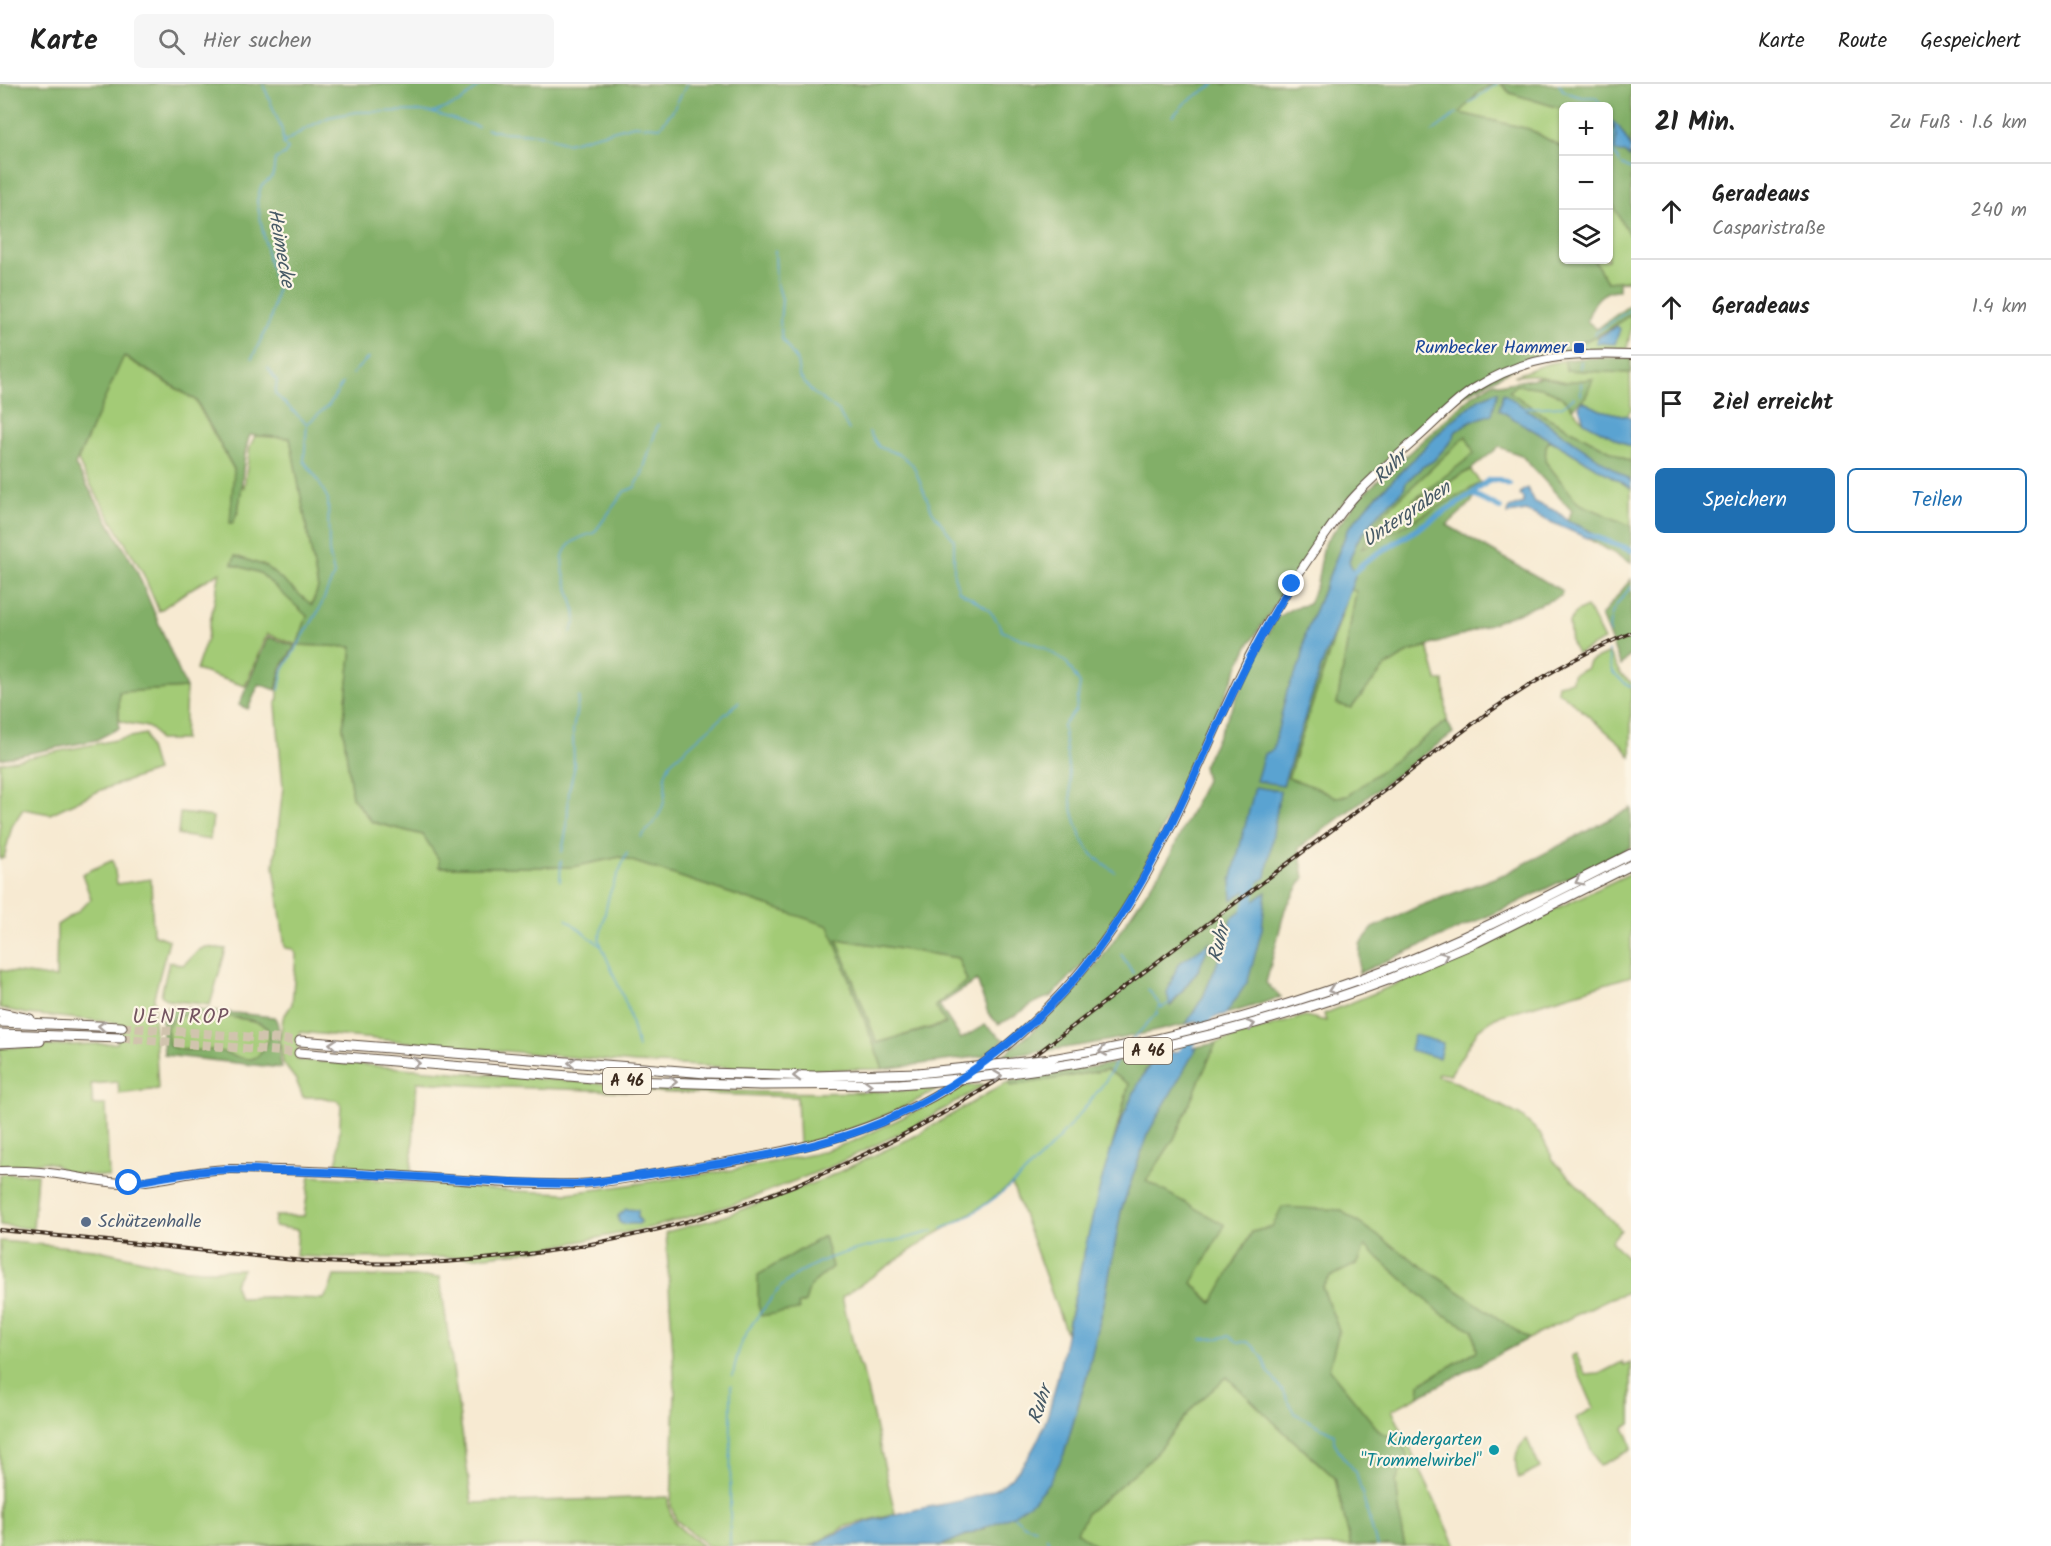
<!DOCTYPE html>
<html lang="de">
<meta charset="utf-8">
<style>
:root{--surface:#fff;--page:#f6f6f6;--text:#222;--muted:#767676;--line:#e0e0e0;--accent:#1f6fb2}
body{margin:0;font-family:Kalam,sans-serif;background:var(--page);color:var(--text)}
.controls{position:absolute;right:18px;top:18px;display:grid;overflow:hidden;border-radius:9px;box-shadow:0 2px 4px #0004}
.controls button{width:54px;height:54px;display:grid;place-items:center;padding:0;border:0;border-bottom:2px solid var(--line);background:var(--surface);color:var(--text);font:30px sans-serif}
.stop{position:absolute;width:18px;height:18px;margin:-14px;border:4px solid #1a73e8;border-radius:50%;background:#fff}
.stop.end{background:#1a73e8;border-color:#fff;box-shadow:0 2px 6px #0008}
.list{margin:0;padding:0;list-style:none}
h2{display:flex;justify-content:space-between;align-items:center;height:78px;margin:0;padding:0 24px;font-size:26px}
h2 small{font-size:20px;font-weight:400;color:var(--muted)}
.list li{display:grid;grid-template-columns:39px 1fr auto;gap:18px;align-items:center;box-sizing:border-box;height:96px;padding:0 24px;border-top:2px solid var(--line)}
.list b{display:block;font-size:22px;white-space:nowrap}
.list p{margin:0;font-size:20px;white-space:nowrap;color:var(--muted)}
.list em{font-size:20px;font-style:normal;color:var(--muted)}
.actions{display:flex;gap:12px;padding:18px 24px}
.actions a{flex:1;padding:14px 0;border:2px solid var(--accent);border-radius:9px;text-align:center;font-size:21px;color:var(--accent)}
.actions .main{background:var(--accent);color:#fff}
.icon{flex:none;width:33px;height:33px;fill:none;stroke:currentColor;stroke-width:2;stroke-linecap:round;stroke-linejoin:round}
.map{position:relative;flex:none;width:1631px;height:1462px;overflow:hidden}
header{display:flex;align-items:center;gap:36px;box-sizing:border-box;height:84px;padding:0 30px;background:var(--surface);border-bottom:2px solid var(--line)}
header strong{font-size:28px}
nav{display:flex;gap:33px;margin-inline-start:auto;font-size:21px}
.search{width:420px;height:54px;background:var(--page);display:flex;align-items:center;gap:15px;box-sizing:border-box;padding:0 21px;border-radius:9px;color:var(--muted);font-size:22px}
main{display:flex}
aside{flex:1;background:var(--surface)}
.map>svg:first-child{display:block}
.green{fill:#a3cb76;stroke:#6f7a4a;stroke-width:1.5;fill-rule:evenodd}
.forest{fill:#82af67;stroke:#5e6c42;stroke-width:1.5;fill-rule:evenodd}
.water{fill:#5aa3d1;stroke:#4a6678;stroke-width:1.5}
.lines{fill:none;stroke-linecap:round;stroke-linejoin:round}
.stream{stroke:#5aa3d1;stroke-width:1.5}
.canal{stroke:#5aa3d1;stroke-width:6}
.river{stroke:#5aa3d1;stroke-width:10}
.motorway-tunnel{stroke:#d1c4ae;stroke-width:9;stroke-dasharray:9 4.5;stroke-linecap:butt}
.secondary-casing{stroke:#574739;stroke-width:10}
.motorway-casing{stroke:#574739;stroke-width:11}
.secondary{stroke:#fff;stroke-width:8}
.motorway{stroke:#fff;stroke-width:9}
.rail-casing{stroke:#3b2a1e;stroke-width:4}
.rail{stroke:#fcf5e5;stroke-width:1.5;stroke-dasharray:4.5;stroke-linecap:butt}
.motorway-bridge-casing{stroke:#574739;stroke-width:11;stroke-linecap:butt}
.motorway-bridge{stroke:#fff;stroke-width:9}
.oneway{stroke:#a79f9a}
.route{stroke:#1a73e8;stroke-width:8}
.transit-dot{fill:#1a4fb4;stroke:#fcf5e5;stroke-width:2}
.service-dot{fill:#5c6f8a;stroke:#fcf5e5;stroke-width:2}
.culture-dot{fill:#0f9aa8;stroke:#fcf5e5;stroke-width:2}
.labels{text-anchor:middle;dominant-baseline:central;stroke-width:4.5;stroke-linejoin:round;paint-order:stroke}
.shield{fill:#fcf5e5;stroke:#75675a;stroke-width:1.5}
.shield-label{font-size:16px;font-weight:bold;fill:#3b2a1e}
.transit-label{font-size:18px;fill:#164399;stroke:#fcf5e5;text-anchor:end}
.service-label{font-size:18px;fill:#4e5e75;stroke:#fcf5e5;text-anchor:start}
.culture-label{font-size:18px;fill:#0d838f;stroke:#fcf5e5;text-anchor:end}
.water-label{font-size:20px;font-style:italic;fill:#475a66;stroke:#fcf5e5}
.quarter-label{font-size:21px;letter-spacing:1.5px;fill:#745561;stroke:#fcf5e5}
</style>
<header>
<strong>Karte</strong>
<div class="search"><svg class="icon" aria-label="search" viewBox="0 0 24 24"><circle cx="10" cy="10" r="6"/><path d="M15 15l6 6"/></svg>Hier suchen</div>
<nav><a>Karte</a><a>Route</a><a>Gespeichert</a></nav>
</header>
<main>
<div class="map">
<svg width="1631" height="1462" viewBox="0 0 1631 1462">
<rect width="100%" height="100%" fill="#fcf5e5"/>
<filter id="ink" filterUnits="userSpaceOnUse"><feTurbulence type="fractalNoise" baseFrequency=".0167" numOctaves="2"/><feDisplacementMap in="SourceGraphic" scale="12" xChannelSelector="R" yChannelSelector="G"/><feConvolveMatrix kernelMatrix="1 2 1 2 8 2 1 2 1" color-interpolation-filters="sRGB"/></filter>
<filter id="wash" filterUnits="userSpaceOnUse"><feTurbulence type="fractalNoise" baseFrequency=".008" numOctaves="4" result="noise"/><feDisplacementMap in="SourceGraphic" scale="24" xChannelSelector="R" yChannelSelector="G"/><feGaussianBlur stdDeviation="1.35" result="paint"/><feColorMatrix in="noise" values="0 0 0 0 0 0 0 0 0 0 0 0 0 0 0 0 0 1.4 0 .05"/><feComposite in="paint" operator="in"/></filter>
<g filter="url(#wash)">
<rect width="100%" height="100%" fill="#f7ead2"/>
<path class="green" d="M1493,0H1501L1510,9L1563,25V64L1529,45L1460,29L1479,8Z
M1610,115L1631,155V196L1607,198L1594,176H1608Z
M1631,230V245L1627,264L1564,267L1606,247Z
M123,272L195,316L234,386L238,430L242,399L244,403L250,362L255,352L290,354L318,504L311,522L265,482L235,472L232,480L260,489L308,532L298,561L352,563L343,643L352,713L372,738L423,751L440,776L439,783H572L620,773L829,842L883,985L787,986L635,979L299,948L297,976C428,985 559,998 690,1005C774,1009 856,1011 939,1004C896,1030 848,1048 799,1061L797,1013L504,1003L417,998L411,1089L335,1085L338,1071L341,1021L338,1017L321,1013H303L296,996L283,979L280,956L283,934L292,920L296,871L293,865L285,864L274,782L283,703L276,621C280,610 277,611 278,602C279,587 290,573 297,561L267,550L245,602L196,586L207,554L220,488L189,506L159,527L142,487L84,390L78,376Z
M1565,276L1566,286L1630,289L1631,325L1627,332L1600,326L1582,317L1592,295L1566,298L1534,291L1514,292L1543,281Z
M1516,301L1540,303L1562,312L1584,338L1631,363V378L1543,331L1508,307Z
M1466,352L1475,369L1417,415L1470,386L1481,399L1360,466L1384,429Z
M1550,356L1631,404V442L1578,419L1545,377L1546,362Z
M1350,505L1356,507L1337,620L1351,624L1384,584L1409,568L1428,563L1437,596L1444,597L1447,637L1347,712L1334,713L1288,694Z
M1587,523L1604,556L1577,570L1571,559L1569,539L1576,528Z
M1609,569L1621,591L1631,598V673L1622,661L1564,611L1557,608L1558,600L1572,597L1573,590L1586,585L1589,578Z
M186,604L184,656H158C152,636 133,644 119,636V608Z
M145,650L156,687L101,706L50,730L23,725L12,742L4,774L0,775V679Z
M180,729L213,733L210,756L178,751Z
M113,776L117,800L151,795L153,850L169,856L154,913V932L158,1005L119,1010L118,998L91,1000L93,1021H106L109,1093L65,1088L54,1080L46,1078L0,1083V964L117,959L119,939L27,930L0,924V886L56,894L57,841L77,828L91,815L82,790Z
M1631,789V892L1495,933L1478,946L1450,991L1438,989L1437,992L1452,996L1521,1032L1540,1049L1554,1077L1621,1146L1611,1157L1631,1178V1207L1608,1215L1528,1255L1340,1126L1252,1148L1213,1219L1192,1199L1146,1097L1174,1055L1216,959L1305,932L1326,937L1324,930L1406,896Z
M837,855L958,874L967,897L935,922L946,939L877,959Z
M205,863L226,865L210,921L167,916L161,911L169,878L183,881L199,866Z
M183,930C199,931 259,932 267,944C273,954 262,967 256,974L245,976L228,970L175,965L169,961L167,943L175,934Z
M1107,986L1129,1000L1096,1121L1066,1249L1012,1100L980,1124L934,1151L842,1213L858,1280L862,1284L895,1429L847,1442L810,1462H708L676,1436L671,1422L675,1307L666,1148L719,1134L824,1095L917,1051L1005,999H1009L1011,1002ZM824,1153L832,1183L810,1202L805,1218L798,1221Z
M985,1001L911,1044L830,1083L738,1119L653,1143L536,1166L478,1173L340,1174L296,1172L298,1146L274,1142L275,1132H304L310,1092L384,1096L514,1107L568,1109L600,1105L732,1086L814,1070L854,1057L928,1021L960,1002Z
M0,1090H37L33,1145L0,1141Z
M0,1157L94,1165L178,1184L203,1186L243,1185L234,1199L239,1214L268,1213L324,1215L330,1204L334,1192L440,1193L472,1419L668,1413C668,1441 683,1446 703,1462H437L399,1458H306L260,1462H0Z
M1365,1162L1442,1230L1473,1246L1476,1267L1420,1300L1419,1312L1392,1326L1456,1462H1405L1402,1450L1396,1398L1406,1371L1402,1358L1380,1348L1328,1285L1339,1246L1322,1203L1330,1193L1358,1179Z
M1576,1270L1586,1291L1599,1290L1622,1278L1624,1282L1631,1279V1340L1624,1344L1631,1359V1366L1599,1382L1576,1334L1594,1324L1571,1272Z
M1227,1293L1283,1347L1335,1394L1351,1462H1097L1076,1448L1087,1429L1150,1376L1194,1322Z
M1527,1355L1540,1384L1519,1395C1514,1380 1513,1366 1527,1355Z"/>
<path class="forest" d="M0,0H1493L1479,8L1460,29L1529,45L1563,64L1564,176H1594L1607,198L1631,196L1619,198V206C1600,206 1592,220 1587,237L1597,245L1631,220V230L1606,247L1564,267L1530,275L1450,319L1385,378L1338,425L1248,562L1136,800L1095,867L1051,913C1031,916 1017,935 998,940L988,929L977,896L939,921L961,955L985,941L1004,956L983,972L883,985L829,842L620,773L572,783H439V776L423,751L372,738L352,713L343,643L352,563L297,561L307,532L260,489L232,480L235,472L265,482L312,521L318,504L290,354L250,351C239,379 246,412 233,439H230L234,385L196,316L124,272L75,381L136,485L186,604L119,608V644L96,656L0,675ZM837,855L958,874L967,897L935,922L946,940L877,959Z
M1501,0H1631V63L1619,43L1612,39L1617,56L1614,63L1629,72L1631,71V155L1610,115L1609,118L1608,22H1564L1563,25L1510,9Z
M1585,274H1631V289L1566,286L1565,276Z
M1541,293L1566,298L1593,295L1586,312L1573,324C1555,304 1541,303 1516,301L1509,307L1543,331L1631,378V397L1503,309L1499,326L1550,356L1546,362L1545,377L1578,419L1631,442V479L1587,454L1599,455L1590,447L1567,436L1572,427L1521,371L1499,363L1470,386L1412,417L1474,370L1466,352L1384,429L1361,465L1481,399L1471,419L1447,441L1562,507L1561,512L1462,551L1409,568L1384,584L1351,624L1337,620L1356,507L1350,506L1288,694L1315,703L1334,713L1347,712L1447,637L1453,649L1299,764L1304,794L1285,825L1266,899L1281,913C1191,944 1096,961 1001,973L1033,947L1101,875L1168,776L1206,696L1203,682L1276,534L1293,524L1309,520L1317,500L1324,460L1360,413L1475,309L1494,298L1504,300ZM1479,315L1492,330L1472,337L1456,347L1451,357L1433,377L1422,383L1406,398L1403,406L1380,428L1357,457L1349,477L1355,493L1321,583L1283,701L1264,670L1273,667L1287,607L1302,576L1305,551L1348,445L1369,420L1448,340ZM1266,809L1187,939L1203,913L1217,880L1231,835ZM1199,885L1172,921L1170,922C1164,896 1179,895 1199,885Z
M1631,495V570L1621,582L1601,532Z
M268,553L295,562L281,584L276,606L259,600L248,625L239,621Z
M1631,724V763L1515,820L1359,889L1360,860L1373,844L1417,823L1507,789Z
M168,922L274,933C283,942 276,970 282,984L164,971L161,928ZM184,930C200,931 249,932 262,940C268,943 270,950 268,956C255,990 238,969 214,966C199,965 183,970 169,961L167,943L175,934Z
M1216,959L1174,1055L1146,1097L1225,1141L1192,1199L1212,1219L1252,1148L1272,1143L1282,1123L1340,1126L1528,1255L1419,1312L1420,1300L1476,1267L1473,1246L1442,1230L1365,1162L1358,1179L1330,1193L1322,1203L1339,1246L1329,1285L1380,1348L1402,1358L1407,1372L1396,1398L1402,1450L1405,1462H1351L1335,1394L1283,1347L1227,1293L1194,1322L1150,1376L1087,1429L1077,1448L1097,1462H938L985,1444L1064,1370L1087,1291L1105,1215L1121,1127L1147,1051L1197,963Z
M1156,972L1145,987L1118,1043L1129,1000L1107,986L1011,1002L1009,999L1010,997Z
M824,1152L832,1183L810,1202L805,1218L798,1221L799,1226L761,1232L758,1220V1191Z
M306,1458H399L437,1462H260Z"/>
<path class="water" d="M1612,37L1619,43L1631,63L1629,73L1626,69C1609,71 1617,62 1616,52C1616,47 1614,42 1612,37Z
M1617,242L1620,245L1615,260L1596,259L1597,254Z
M1498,307L1492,330L1472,337L1456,347L1451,357L1433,377L1422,383L1406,398L1403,406L1380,428L1357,457L1349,477L1355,493L1321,583L1283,701L1256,697L1264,670L1273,666L1287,607L1302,576L1305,551L1348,445L1369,420L1448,340L1479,315Z
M1503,309L1631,397V404L1499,326Z
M1582,317L1600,326L1631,333V363L1584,338L1579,322Z
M1527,404L1534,418L1558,428L1567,436L1590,447L1600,455L1587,454L1526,427L1508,430L1509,424L1523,419V414L1520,411L1521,408Z
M1255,703L1280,707L1266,793L1232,816L1231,797Z
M1266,808L1262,845L1248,897L1226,930L1186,940L1203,913L1217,880L1231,835Z
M1210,858L1199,885L1170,922L1167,909L1178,880Z
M1414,951L1443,959L1439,974L1410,966Z
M1197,963L1147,1051L1121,1127L1105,1215L1087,1291L1064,1370L1050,1397L1032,1418L1013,1431L943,1461L812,1462C850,1440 885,1432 928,1423C949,1419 988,1413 1005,1399C1052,1361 1057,1289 1070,1233C1089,1152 1106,1040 1156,972Z
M626,1125L638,1126V1134L641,1137L639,1140H622L619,1138L618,1132Z"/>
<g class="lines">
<path class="stream" d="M1559,0L1563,6C1568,9 1576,12 1582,13C1594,14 1595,9 1601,22
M1469,19L1497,0
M433,29L478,43
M1173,32L1186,18L1215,0
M1608,35L1613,41
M486,45L501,48L539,50L567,59L634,41L660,43L673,26L687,0
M1615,46L1613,68L1620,79
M1432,48L1457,29
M283,59L305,45L329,33L357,28L421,27L433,29L459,19L482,0
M1622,81L1631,86
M775,166L776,196L782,215L780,240L782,255L797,277L799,292L812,308L839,328L849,346
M1594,250L1631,225
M1582,264L1584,261
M252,274L270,237L277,205L268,174L257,117L261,102C277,90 272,93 275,75L284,71L288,65L283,60L282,46L263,0
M268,284L277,297L275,310L307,340L304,377L316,393L328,415L329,468L334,491L319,526L283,586L279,606
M1580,284L1581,277
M352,290L369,273
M1581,311V299
M1524,324L1563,322L1574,313
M307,340L329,321L343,299
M869,348L879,363L901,371L913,381L932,427L954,456V492L959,507C982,521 990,521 1002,547L1045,564L1067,579L1080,600L1076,626L1063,641L1071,707C1069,724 1081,758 1092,770C1098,777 1108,782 1115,788
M571,548C573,543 576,539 576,534C573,500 538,463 594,449L624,408L635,403L642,390L658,340
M1609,550C1609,527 1616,520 1631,503
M1608,567C1609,588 1614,592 1631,603
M641,753C653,740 664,729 665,710C667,693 661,695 671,678L739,618
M562,768L567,742L569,706L574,686L573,646L579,613
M627,769L609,811L599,856L627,922L638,964
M560,797L561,777
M566,835L601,862
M1121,870L1133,889
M1148,905L1162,924L1169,919
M1132,956L1157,929L1159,922
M942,1145C1007,1117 1059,1058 1101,1003C1108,994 1112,984 1118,975
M1201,1255L1220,1254L1229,1252L1238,1258H1247L1254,1263L1263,1274L1267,1286L1286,1312L1294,1329L1334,1350V1358L1343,1373L1356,1388L1377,1462
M733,1292C738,1261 745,1247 765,1223C771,1216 776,1207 783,1201C825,1164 882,1163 933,1147
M1014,1432L1023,1440L1035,1445
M1046,1452L1051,1462
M730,1462L731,1301"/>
<path class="canal" d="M1472,410L1500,424
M1592,452L1631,466
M1349,492L1365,478L1472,410L1489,396H1499L1509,400"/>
<path class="river" d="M1245,835L1255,789
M1178,977L1214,923"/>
</g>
</g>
<g filter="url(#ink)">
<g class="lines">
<path class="motorway-tunnel" d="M122,943L300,957
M121,954L299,969"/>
<defs>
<path id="secondary" d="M0,1087C24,1086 47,1088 71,1092C87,1095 104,1098 121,1099C158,1099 194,1085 231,1085C289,1086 346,1088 404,1092C460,1096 520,1101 576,1100C612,1099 650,1090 686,1085C769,1071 844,1059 919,1020C1001,978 1075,905 1124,828C1175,748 1207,658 1249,573C1269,534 1293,497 1318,461C1330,445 1341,427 1355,412C1373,393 1394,375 1414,357C1434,340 1453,318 1475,304C1528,271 1571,269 1631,271"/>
<path id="motorway" d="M1390,895L1477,858L1631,781
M0,929L30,935
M0,938L122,943
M0,950L121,954
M300,957L706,989L814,992L918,989
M0,959L40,957
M299,969L628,997L761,1001L898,1000
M1052,975C1166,957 1277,928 1385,886C1469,854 1550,811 1631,770"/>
</defs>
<use href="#secondary" class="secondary-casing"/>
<use href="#motorway" class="motorway-casing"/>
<use href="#secondary" class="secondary"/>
<use href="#motorway" class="motorway"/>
<defs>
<path id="rail" d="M0,1146L304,1177C515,1191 728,1147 914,1045C950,1026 985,1005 1018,983C1037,971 1054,956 1072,943C1106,917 1140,891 1174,865C1278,787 1382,708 1486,630C1532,598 1579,570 1631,549"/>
</defs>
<use href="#rail" class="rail-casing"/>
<use href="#rail" class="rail"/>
<defs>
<path id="motorway-bridge" d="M918,989L1052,975
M898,1000C1068,989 1231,954 1390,895"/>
</defs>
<use href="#motorway-bridge" class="motorway-bridge-casing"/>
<use href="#motorway-bridge" class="motorway-bridge"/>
</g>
<defs><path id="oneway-chevron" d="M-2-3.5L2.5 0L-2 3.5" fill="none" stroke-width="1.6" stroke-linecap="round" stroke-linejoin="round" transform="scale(1.5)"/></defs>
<g class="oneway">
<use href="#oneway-chevron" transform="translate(1579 797) rotate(153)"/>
<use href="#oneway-chevron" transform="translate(1444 872) rotate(-24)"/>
<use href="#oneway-chevron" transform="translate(1332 906) rotate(161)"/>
<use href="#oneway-chevron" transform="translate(1251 941) rotate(-16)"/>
<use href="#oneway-chevron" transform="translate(102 942) rotate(-177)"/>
<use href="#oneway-chevron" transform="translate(333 960) rotate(-175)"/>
<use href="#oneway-chevron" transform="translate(1103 967) rotate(169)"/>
<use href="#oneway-chevron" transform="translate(416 979) rotate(5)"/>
<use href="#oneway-chevron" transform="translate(572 979) rotate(-175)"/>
<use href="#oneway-chevron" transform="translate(797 992) rotate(-180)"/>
<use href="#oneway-chevron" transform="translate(998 992) rotate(-7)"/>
<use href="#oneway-chevron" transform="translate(673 998) rotate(2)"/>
<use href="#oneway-chevron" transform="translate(868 1001) rotate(-2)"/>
</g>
</g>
<g class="lines" filter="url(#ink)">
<path class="route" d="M129,1099C158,1094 186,1088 216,1086C240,1084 264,1087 289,1087C384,1089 479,1099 574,1100C588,1100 603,1097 617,1095C644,1091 670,1087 697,1083C747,1075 798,1067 847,1051C939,1022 1040,945 1097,867C1180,754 1217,617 1292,500"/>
</g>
<rect class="transit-dot" x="1573" y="258" width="12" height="12" rx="3"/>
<circle class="service-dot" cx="86" cy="1138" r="6"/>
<circle class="culture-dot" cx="1494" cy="1366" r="6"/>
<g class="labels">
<g class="shield">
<rect x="1124" y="954" width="48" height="26" rx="4.5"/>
<rect x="603" y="984" width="48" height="26" rx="4.5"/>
</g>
<g class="shield-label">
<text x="1148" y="967">A 46</text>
<text x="627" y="997">A 46</text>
</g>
<g class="transit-label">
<text x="1567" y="264">Rumbecker Hammer</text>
</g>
<g class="service-label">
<text x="98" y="1138">Schützenhalle</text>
</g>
<g class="culture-label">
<text x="1482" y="1356">Kindergarten<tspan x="1482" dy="21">"Trommelwirbel"</tspan></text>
</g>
<g class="water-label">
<text transform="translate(280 164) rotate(80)">Heimecke</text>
<text transform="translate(1391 384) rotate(-46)">Ruhr</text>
<text transform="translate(1407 431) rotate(-34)">Untergraben</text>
<text transform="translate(1220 859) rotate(-76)">Ruhr</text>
<text transform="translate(1041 1321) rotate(-72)">Ruhr</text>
</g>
<g class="quarter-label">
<text x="181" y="933">UENTROP</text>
</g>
</g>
</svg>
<div class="controls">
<button>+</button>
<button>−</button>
<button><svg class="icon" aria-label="layers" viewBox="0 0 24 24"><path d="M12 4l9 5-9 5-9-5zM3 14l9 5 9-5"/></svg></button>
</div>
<div class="stop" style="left:129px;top:1099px"></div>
<div class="stop end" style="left:1292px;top:500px"></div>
</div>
<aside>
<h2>21 Min.<small>Zu Fuß · 1.6 km</small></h2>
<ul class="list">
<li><svg class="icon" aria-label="ahead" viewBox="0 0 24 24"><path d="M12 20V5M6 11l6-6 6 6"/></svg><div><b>Geradeaus</b><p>Casparistraße</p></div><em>240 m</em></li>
<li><svg class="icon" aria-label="ahead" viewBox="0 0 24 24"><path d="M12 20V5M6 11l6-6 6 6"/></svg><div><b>Geradeaus</b></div><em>1.4 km</em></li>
<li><svg class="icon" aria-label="arrive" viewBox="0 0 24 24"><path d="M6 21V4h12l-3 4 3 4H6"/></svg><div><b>Ziel erreicht</b></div></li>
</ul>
<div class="actions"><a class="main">Speichern</a><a>Teilen</a></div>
</aside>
</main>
